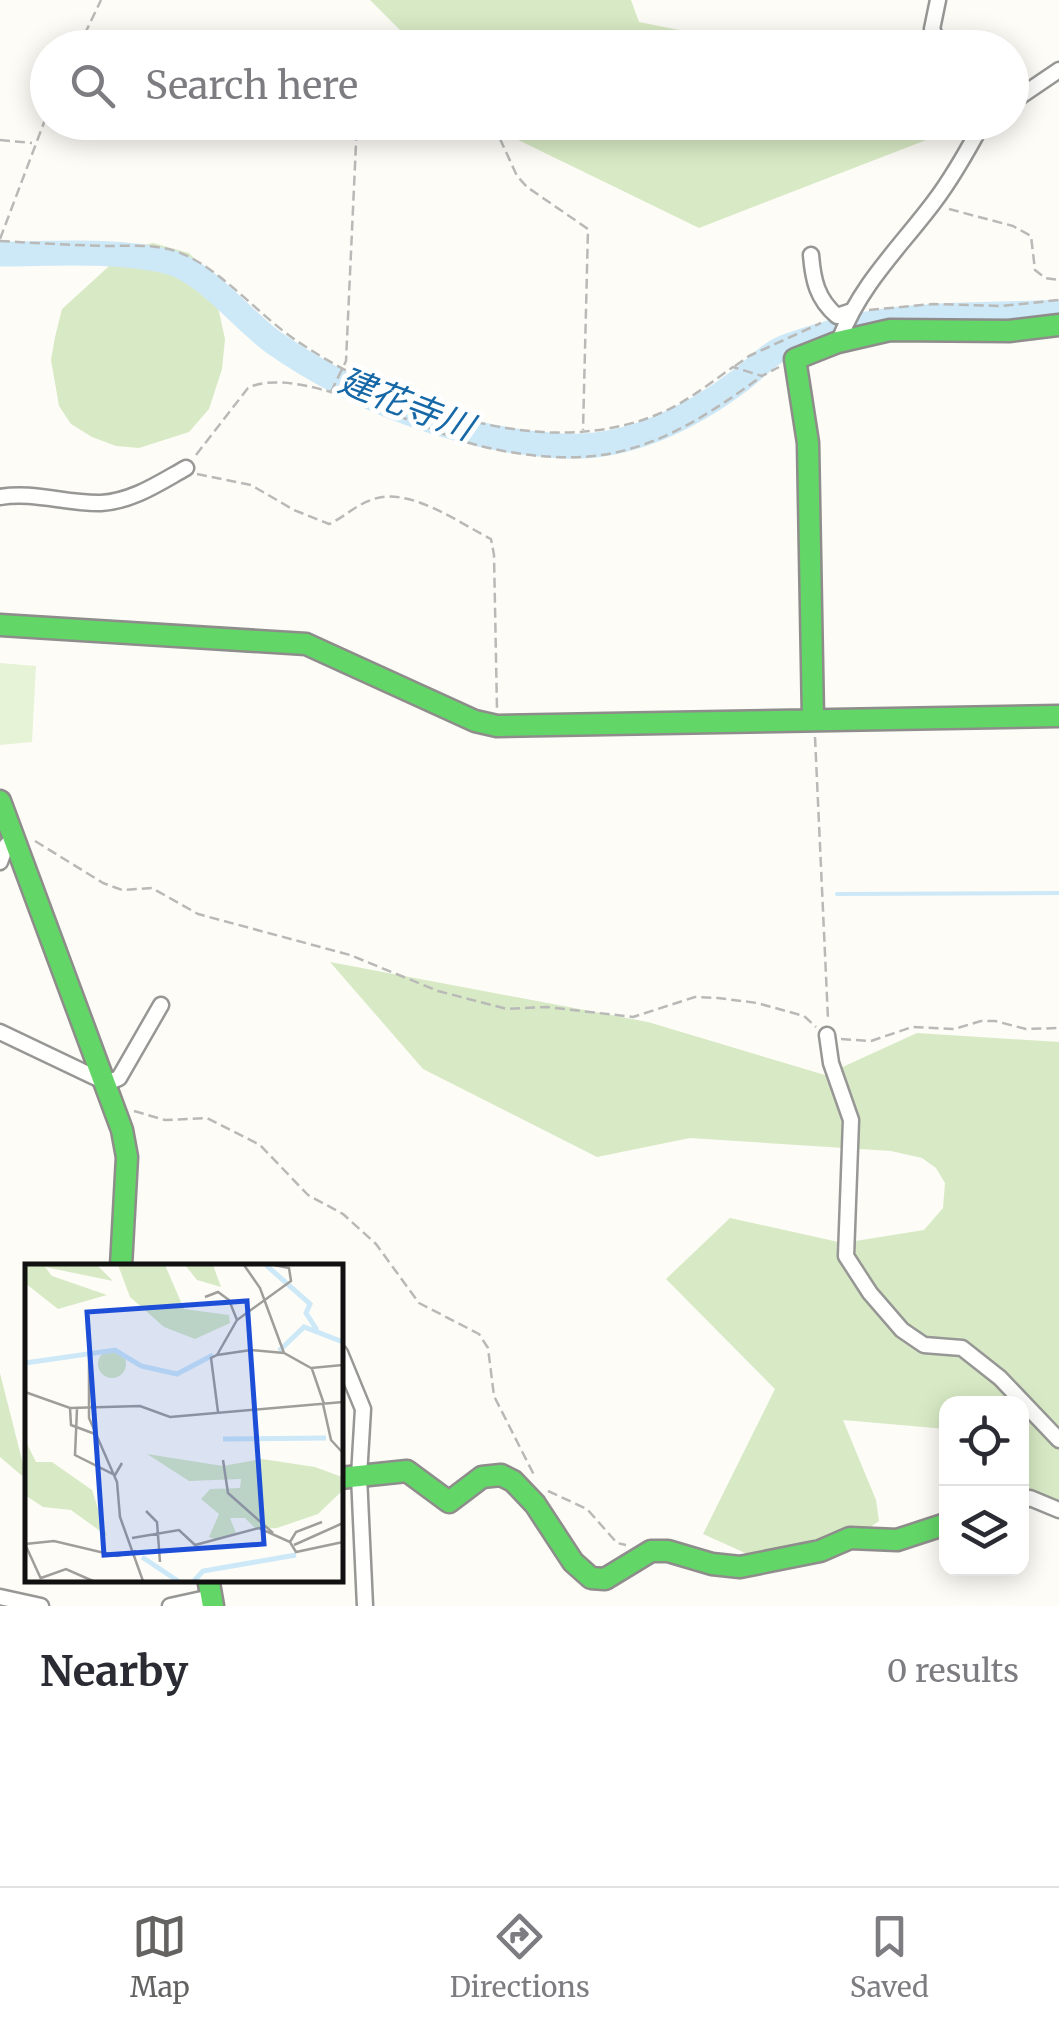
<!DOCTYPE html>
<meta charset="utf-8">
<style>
:root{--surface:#fff;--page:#f7f7f7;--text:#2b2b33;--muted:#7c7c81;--line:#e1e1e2;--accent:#646362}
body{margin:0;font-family:Merriweather,"Noto Sans JP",serif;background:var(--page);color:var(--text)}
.controls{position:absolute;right:30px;bottom:30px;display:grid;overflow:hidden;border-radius:20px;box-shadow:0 5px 25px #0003}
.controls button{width:90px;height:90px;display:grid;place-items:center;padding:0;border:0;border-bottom:2px solid var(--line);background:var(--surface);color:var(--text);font:50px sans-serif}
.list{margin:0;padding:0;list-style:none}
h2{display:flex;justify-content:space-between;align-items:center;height:130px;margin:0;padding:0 40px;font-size:42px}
h2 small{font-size:32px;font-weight:400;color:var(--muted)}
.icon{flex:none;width:55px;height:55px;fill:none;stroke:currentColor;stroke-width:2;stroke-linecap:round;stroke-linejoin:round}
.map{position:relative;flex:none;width:1059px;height:1606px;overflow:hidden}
.search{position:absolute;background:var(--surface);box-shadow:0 5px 25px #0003;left:30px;right:30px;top:30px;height:110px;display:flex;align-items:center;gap:25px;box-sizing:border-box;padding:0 35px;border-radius:55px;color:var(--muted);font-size:38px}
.sheet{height:280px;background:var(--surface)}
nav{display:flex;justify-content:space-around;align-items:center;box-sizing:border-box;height:140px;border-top:2px solid var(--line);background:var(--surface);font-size:28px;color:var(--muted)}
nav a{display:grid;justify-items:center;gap:5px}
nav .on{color:var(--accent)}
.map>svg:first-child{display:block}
.green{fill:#e7f3d7}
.forest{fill:#d8eac5}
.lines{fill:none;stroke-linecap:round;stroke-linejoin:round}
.stream{stroke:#cde8f7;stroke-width:4}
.river{stroke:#cde8f7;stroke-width:25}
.street-casing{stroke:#979795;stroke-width:19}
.fast-casing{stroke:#8e8d8b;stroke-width:25}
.path{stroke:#b9b9b8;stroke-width:2.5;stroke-dasharray:10 5;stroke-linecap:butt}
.street{stroke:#fffffe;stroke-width:14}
.fast{stroke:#63d668;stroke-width:20}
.labels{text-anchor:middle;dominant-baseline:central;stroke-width:10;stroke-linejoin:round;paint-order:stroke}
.water-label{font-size:35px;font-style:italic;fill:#1768a6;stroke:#fff}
.inset-river{fill:none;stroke:#cde8f7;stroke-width:5}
.inset-road{fill:none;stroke:#9f9e9b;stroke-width:2.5}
.view{fill:#1d4ed8;fill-opacity:0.15;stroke:#1d4ed8;stroke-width:5}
.inset-edge{fill:none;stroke:#111;stroke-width:5}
</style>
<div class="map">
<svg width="1059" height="1606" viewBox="0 0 1059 1606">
<rect width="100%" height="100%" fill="#fdfcf7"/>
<path class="green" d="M0,663L36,666L32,742L0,745Z"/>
<path class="forest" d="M370,0H631L639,22L764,47H417Z
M934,123V137L699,228L502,132L492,123Z
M153,243L189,253L211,275L225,339L222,369L209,409L189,432L139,448L116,446L92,437L71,424L59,406L51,360L55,337L62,309L129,248Z
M330,962L648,1022L825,1075L917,1033L1059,1042V1504L1022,1506V1404H946V1429L843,1420L876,1500L879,1521L847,1544L754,1557L703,1534L775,1389L666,1279L730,1218L843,1243L924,1230L943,1208L945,1183L936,1168L922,1158L891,1151L690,1138L597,1157L423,1069Z
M0,1373L27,1480L0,1457Z"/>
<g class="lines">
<path class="stream" d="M837,894L1059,893"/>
<path class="river" d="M0,254C53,254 114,249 166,261C205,270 241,319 273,342C356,400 460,440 561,446C627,450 691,418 742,379C757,367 771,351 791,345C823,334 859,324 893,320C944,313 1006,315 1059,312"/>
<defs>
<path id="street" d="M938,0L932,29L941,48
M1012,102L1059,70
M811,255C813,280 817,299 837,316L852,311
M841,336C861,284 901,246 934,202C953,177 968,150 983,122
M0,497C34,491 66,504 101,503C133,501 159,483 186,468
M0,862L6,846L14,837
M0,1032L107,1083L119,1078L161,1005
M827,1035L831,1063L851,1120L846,1256L870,1293L902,1330L924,1345L962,1348L1000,1378L1059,1440
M340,1353L363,1409L359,1476L365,1606
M1022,1501L1030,1498L1059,1510
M0,1597L41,1606
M170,1606L211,1597"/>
<path id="fast" d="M0,625L306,644L475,721L497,726L1059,716
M813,719L808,443L795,359L838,342L890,330L1009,331L1059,325
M0,801L122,1130L127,1157L121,1266
M340,1478L407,1471L449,1502L482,1477L501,1475L513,1481L535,1504L573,1562L591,1578L605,1579L651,1551H668L712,1564L740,1567L820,1551L850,1538L897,1540L946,1524
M208,1578L213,1606"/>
</defs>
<use href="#street" class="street-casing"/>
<use href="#fast" class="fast-casing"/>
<path class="path" d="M78,48L101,0
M431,122L463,129L496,130L517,176L527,187L588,229L583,430
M0,140L32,143
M949,209L1013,226L1031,236L1035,270L1045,278L1059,280
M0,239L48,112
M0,241C35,243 71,245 106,246C128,246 154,244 175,251C218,265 258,315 297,341C396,407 539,462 656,415C684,404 709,384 733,367L762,376L779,367
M869,310L933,304L1002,306L1059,300
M735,366L749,356L821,323
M331,392L346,361L357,122
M196,455L248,388C294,364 412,424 460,440C497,452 544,459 582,457C652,453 707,416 762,376
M197,474L251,485L294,510L329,524C343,518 356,505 371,500C408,485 459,523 491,539L494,555L497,709
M815,737L828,1019
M35,841L103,883L122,890L152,888L198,914L350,955L438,991L507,1009L547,1007L633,1017L695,997L718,998L757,1003L804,1016L816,1027
M841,1039L871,1041L912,1027L954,1029L981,1021H995L1026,1029L1059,1028
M134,1111L165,1120L207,1118L260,1145L308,1195L343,1214L376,1244L419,1303L479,1334L488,1348L494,1396L534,1475
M548,1491L587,1509L617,1543L626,1545"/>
<use href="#street" class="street"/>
<use href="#fast" class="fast"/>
</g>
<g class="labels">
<g class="water-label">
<text transform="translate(406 404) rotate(21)">建花寺川</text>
</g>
</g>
<g transform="translate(25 1264)">
<rect width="318" height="318" fill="#fdfcf7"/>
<path d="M0,1H72L88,17L20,3L27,12L82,31L33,45L0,19ZM93,1H140L159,45L204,51L205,59L170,75L139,63L105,33ZM160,1H188L196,23L172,16ZM73 100a14 14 0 1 1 28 0a14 14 0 1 1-28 0ZM0,176L11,198H27L67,226L82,272L46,246L18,243L0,231ZM122,190L198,202L237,195L290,203L317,213V227L293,250L252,264L231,265L220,254H205L211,269L192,276L184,273L194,250L176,235L185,225L215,224L216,215L164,217Z" fill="#d8eac5"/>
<path class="inset-river" d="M241,1L285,40L281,49L292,66M254,87L279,63L318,78M0,99L90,86L116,102L152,110L188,91M198,175L301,174M117,293L153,317M169,317L178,307L271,291"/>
<path class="inset-road" d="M219,1L235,24L259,89M180,33L193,28L204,36L212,56M64,85V154L92,218L95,253L118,317M192,91L212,56L266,17L264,4L249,1M287,105L299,140M0,128L45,144L115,142L145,153L318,138M298,140L306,176L318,189M45,144L46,161L70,170M52,145L50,191L90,211L97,199M193,148L186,94L192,91L226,86L259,89L286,104L318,101M198,196L203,229L248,269M121,247L132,258L135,298M107,274L154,266L170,281L234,264L265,278L271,288L318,278M265,278L271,268L297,258M0,280L29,277L92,292L111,287M0,280L16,315M269,281L318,259M16,314L41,305L68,317"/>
<path class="view" d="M222,37L239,280L79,291L62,48Z"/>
<rect width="318" height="318" class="inset-edge"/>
</g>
</svg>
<div class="controls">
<button><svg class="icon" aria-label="locate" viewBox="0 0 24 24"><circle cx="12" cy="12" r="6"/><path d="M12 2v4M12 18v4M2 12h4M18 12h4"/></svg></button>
<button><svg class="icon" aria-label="layers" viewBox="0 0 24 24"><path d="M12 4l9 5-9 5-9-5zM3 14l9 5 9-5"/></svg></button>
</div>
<div class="search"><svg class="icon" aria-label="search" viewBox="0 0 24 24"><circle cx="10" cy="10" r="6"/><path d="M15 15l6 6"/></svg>Search here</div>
</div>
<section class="sheet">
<h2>Nearby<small>0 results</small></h2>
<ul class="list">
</ul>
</section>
<nav>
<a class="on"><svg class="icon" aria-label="map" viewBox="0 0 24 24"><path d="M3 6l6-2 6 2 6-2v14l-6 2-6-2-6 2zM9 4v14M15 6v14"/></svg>Map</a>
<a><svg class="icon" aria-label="directions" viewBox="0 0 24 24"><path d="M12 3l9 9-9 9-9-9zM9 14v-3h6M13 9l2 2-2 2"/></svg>Directions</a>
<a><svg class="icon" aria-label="saved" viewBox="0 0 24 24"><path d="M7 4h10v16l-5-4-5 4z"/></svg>Saved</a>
</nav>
